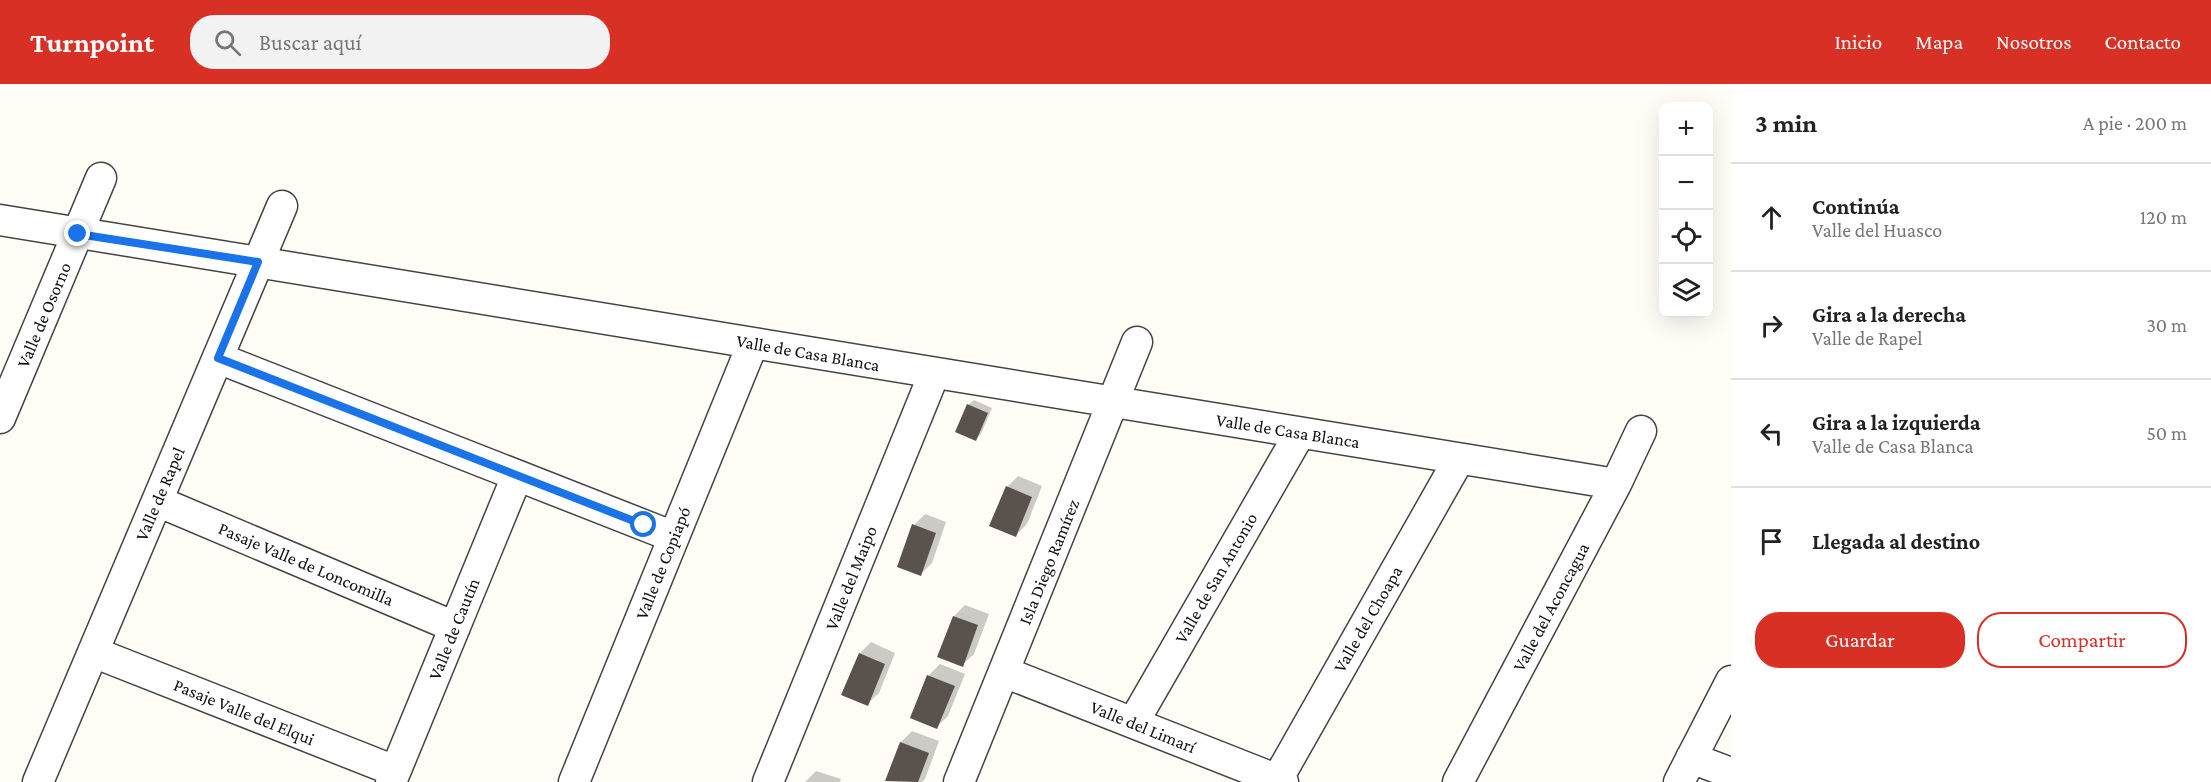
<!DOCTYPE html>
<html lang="es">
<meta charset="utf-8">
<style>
:root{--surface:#fff;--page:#f2f2f2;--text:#222;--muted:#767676;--line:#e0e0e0;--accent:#d93025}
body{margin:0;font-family:"Crimson Pro",serif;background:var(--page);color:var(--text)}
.controls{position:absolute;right:18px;top:18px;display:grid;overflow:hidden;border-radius:12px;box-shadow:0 6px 24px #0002}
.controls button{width:54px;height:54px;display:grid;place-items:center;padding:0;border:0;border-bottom:2px solid var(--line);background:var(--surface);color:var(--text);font:30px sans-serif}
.stop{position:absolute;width:18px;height:18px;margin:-14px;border:4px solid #1a73e8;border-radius:50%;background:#fff}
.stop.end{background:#1a73e8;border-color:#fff;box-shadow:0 2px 6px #0008}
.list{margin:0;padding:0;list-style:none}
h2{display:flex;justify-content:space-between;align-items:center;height:78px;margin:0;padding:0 24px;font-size:26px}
h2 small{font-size:20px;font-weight:400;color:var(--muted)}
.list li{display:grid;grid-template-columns:39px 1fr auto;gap:18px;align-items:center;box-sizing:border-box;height:108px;padding:0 24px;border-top:2px solid var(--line)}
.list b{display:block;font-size:22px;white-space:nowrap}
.list p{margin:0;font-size:20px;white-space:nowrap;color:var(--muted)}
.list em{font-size:20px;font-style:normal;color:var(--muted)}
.actions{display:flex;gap:12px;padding:18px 24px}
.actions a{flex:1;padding:14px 0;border:2px solid var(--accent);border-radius:24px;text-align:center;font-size:21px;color:var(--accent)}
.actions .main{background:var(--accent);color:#fff}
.icon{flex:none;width:33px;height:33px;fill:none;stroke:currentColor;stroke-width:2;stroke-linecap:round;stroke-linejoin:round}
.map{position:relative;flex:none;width:1731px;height:698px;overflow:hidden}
header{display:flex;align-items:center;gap:36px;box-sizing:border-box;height:84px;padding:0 30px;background:var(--accent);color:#fff}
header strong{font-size:28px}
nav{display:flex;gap:33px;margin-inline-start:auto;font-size:21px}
.search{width:420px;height:54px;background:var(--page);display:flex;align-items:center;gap:15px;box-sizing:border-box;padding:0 21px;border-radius:24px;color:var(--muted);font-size:22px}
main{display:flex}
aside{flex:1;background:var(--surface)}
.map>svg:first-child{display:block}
.shadow{fill:#0003}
.building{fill:#5a524d}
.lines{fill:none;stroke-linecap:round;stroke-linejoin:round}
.minor-casing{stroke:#444;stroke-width:33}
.minor{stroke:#fff;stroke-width:30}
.route{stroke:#1a73e8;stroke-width:8}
.labels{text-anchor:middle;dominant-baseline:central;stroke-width:6;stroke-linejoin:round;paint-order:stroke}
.street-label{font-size:18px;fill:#111;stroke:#fff}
</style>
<header>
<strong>Turnpoint</strong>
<div class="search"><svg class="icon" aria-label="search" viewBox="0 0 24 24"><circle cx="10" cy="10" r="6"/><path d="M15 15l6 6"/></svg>Buscar aquí</div>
<nav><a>Inicio</a><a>Mapa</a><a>Nosotros</a><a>Contacto</a></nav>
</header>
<main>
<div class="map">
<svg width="1731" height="698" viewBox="0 0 1731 698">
<rect width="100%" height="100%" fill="#fffdf5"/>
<path class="shadow" d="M974,316L992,324L981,350L976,355L968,321Z
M1018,392L1042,402L1027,440L1016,451L1007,403Z
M925,430L946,438L932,479L921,490L914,441Z
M965,521L989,530L974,570L962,581L939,572L954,532Z
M871,558L895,569L879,609L867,620L860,569Z
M940,580L965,590L948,632L937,643L912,633L929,591Z
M912,647L939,657L925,695L922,698L887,696L901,658Z
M816,687L841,695L840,698H805Z"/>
<path class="building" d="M967,320L988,329L976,357L955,348Z
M1006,402L1032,413L1016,453L989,442Z
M912,440L936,449L921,492L897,483Z
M953,532L978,541L963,583L937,573Z
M859,569L885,580L868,622L841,611Z
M927,591L955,602L937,645L910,634Z
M900,658L929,669L918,698L885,697Z"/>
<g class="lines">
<defs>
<path id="minor" d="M0,136L1616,400
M218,274L674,453
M0,334L101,94
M157,417L455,543
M93,568L395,687
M1004,588L1283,698
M1133,639L1300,349
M1691,674L1731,689
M1277,696L1459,375
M38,698L282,122
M391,698L517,392
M574,698L753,259
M768,698L934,290
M959,698L1137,258
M1458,698L1616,400L1641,347
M1679,698L1731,597"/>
</defs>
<use href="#minor" class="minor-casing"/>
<use href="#minor" class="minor"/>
</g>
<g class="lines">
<path class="route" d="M78,150L258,178L218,274L644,441"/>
</g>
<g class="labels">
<g class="street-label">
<text transform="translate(44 231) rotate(-67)">Valle de Osorno</text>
<text transform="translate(808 269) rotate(10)">Valle de Casa Blanca</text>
<text transform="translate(1288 347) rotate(9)">Valle de Casa Blanca</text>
<text transform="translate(160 410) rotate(-67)">Valle de Rapel</text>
<text transform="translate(1049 478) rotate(-68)">Isla Diego Ramírez</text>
<text transform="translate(663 479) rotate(-68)">Valle de Copiapó</text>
<text transform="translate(306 480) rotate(23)">Pasaje Valle de Loncomilla</text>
<text transform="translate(851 494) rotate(-68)">Valle del Maipo</text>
<text transform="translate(1216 494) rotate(-60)">Valle de San Antonio</text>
<text transform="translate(1551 523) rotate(-62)">Valle del Aconcagua</text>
<text transform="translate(1368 535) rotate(-60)">Valle del Choapa</text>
<text transform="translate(454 545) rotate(-68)">Valle de Cautín</text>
<text transform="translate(244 628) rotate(22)">Pasaje Valle del Elqui</text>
<text transform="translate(1143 643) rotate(22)">Valle del Limarí</text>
</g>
</g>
</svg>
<div class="controls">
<button>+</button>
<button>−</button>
<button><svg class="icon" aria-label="locate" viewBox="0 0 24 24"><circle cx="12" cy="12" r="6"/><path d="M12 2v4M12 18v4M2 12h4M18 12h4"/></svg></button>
<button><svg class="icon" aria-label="layers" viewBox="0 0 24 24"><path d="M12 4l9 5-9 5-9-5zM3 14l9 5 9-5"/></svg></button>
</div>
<div class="stop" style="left:644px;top:441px"></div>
<div class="stop end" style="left:78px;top:150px"></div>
</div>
<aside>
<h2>3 min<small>A pie · 200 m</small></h2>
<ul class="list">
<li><svg class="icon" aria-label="ahead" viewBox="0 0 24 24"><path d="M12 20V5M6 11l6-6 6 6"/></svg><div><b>Continúa</b><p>Valle del Huasco</p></div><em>120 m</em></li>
<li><svg class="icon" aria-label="right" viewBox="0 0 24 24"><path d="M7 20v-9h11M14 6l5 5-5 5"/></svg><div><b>Gira a la derecha</b><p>Valle de Rapel</p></div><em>30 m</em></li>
<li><svg class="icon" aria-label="left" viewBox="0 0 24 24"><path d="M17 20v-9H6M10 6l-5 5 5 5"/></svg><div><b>Gira a la izquierda</b><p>Valle de Casa Blanca</p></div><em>50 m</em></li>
<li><svg class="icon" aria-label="arrive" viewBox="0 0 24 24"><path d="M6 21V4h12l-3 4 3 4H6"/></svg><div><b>Llegada al destino</b></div></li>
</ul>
<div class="actions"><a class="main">Guardar</a><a>Compartir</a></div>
</aside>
</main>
